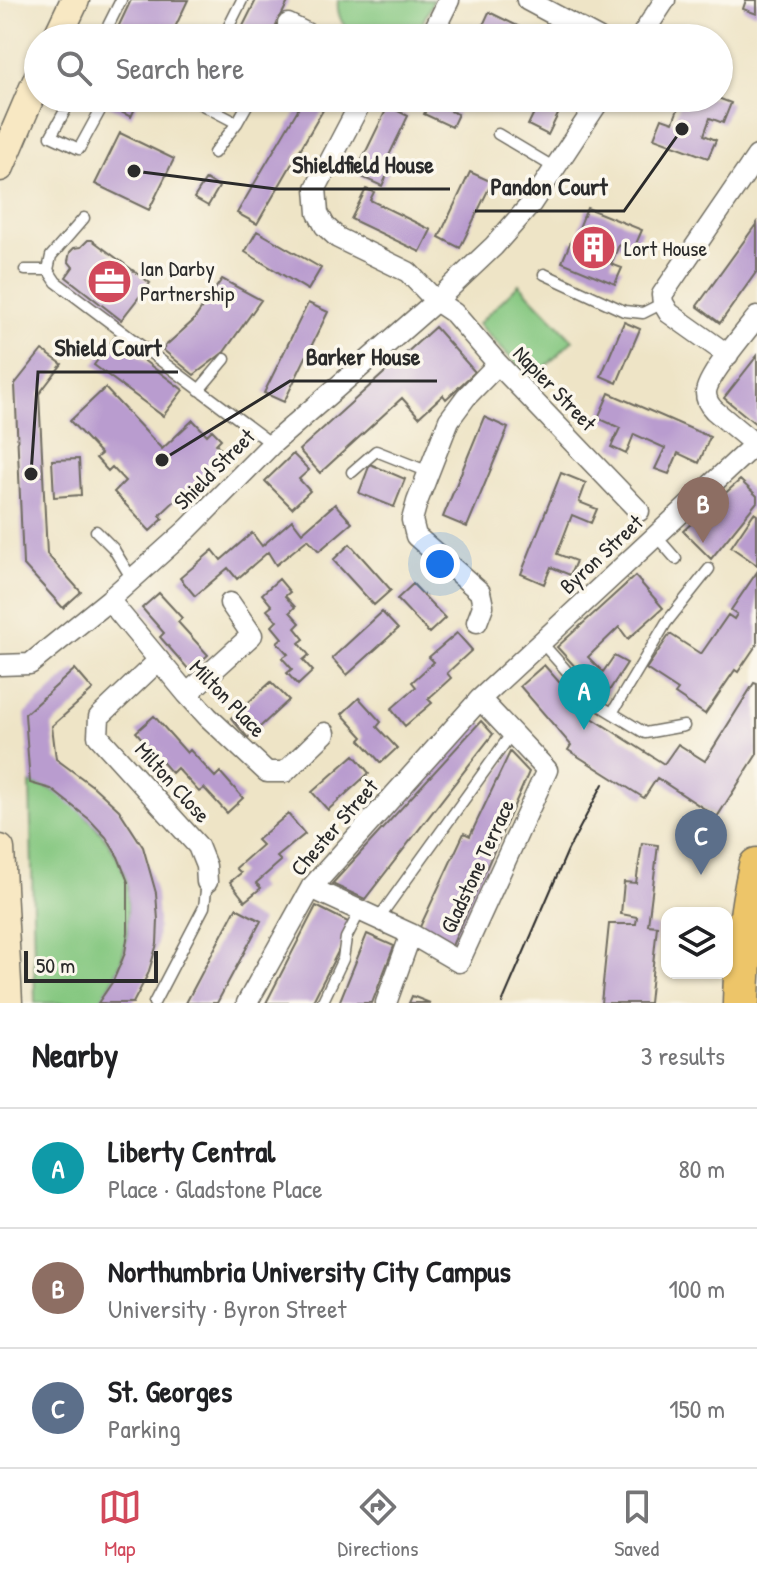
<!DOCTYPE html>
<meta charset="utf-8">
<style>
:root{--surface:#fff;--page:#f6f6f6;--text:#202124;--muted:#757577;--line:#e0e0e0;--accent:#d1495b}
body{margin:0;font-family:"Patrick Hand",sans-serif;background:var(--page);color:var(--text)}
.controls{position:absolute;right:24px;bottom:24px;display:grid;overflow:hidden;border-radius:16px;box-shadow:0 2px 6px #0004}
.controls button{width:72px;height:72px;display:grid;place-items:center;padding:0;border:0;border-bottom:2px solid var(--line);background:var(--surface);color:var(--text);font:40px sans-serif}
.scale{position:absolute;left:24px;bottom:20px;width:134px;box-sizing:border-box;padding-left:8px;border:4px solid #2b2b2b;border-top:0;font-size:22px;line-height:28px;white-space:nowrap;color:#2b2b2b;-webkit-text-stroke:6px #fbf7ec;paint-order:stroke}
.you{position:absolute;left:440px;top:564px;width:28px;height:28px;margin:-20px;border:6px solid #fff;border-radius:50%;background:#1a73e8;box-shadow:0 0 0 12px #1a73e833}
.badge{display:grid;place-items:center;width:52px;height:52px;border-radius:50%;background:var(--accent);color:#fff;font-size:26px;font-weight:700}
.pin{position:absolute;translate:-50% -66px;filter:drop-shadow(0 2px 4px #0008)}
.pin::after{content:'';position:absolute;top:42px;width:28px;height:24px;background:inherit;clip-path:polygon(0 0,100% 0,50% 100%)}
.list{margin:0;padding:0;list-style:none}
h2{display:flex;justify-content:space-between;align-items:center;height:104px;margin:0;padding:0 32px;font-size:34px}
h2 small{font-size:26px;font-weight:400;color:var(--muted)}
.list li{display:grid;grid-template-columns:52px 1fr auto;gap:24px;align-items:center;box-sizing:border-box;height:120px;padding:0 32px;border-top:2px solid var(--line)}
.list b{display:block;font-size:30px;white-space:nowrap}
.list p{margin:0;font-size:26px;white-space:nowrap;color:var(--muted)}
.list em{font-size:26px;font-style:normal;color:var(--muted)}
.icon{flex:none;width:44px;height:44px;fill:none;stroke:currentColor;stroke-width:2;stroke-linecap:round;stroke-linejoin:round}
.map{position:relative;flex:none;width:757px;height:1003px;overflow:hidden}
.search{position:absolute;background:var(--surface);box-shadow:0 2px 6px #0004;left:24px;right:24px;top:24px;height:88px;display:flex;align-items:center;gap:20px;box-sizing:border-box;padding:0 28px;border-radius:44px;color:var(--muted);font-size:30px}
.sheet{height:464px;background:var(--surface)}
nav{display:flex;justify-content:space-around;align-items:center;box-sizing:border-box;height:112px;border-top:2px solid var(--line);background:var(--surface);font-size:22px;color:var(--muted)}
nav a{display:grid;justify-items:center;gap:4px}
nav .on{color:var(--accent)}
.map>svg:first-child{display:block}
.green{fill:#86c881;stroke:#587a56;stroke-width:2}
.building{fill:#b99ccf}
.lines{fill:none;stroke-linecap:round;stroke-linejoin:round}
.lane-casing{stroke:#6f6c61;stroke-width:13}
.street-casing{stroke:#6f6c61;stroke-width:23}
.secondary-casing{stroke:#6f6c61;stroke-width:31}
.highway-casing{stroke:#6f6c61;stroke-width:39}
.lane{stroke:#fff;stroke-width:10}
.street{stroke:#fff;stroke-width:20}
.secondary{stroke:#f8e8c3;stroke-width:28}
.highway{stroke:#edc569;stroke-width:36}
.tram{stroke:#2b2b2b;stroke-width:2}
.labels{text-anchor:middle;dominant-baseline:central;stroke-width:7;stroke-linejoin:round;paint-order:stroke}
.poi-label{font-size:22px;fill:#2b2b2b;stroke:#fbf7ec;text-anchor:start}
.street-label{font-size:22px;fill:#2b2b2b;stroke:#fbf7ec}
.leader{fill:none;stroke:#2b2b2b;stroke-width:3}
.callout-dot{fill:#2b2b2b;stroke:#fbf7ec;stroke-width:3}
.callout-label{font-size:24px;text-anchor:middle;font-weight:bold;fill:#2b2b2b;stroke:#fbf7ec;stroke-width:7;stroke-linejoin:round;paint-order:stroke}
</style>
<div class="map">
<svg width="757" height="1003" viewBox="0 0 757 1003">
<rect width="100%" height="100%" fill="#fbf7ec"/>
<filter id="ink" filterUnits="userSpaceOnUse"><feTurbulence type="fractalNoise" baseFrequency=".0125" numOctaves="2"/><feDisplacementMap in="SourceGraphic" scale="16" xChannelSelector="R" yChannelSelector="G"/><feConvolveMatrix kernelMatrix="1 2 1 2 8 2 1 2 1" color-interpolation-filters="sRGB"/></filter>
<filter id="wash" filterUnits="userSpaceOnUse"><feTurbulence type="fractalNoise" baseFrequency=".006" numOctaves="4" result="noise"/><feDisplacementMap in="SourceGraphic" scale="32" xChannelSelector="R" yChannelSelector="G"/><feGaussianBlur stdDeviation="1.8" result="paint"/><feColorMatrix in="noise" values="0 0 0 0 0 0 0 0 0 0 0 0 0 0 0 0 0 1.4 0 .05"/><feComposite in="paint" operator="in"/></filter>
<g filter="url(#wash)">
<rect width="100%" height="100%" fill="#eee4c6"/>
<path class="green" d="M338,0H433V1L415,38H354C344,27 336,16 338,0Z
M519,284L573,340L532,380L478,324Z
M30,783C38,785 47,786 54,791C87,811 114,843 127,880C129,887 128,897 128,905C130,941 121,974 98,1003H35Z"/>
<g id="blocks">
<path class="building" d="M131,0H188L170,38H113Z
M256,0H289L270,38H237Z
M746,0H757V14L743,9Z
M489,12L542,38H487L479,34Z
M93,98H140L131,117Z
M218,98H240L236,107Z
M432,98H456L450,111L458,114L452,127L424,114Z
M541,98H566L548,135L528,125Z
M671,98H718L731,103L723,123L710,118L704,135L716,140L708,158L654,138L662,118L673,122L680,104L670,101Z
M304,99L323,110L257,224L237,213Z
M388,106L408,116L383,168L389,171L382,186L355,174Z
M120,133L174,159L149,210L95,184Z
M470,172L492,182L460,248L439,237Z
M206,179L219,187L208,206L194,198Z
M366,189L374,192L370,200L431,230L420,252L351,219Z
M587,208L642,230L633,251L619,245L611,264L622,268L615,284L562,262L571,241L581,245L587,231L579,228Z
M757,223V271L720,323L697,306Z
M257,231L321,268L308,290L245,252Z
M88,240H92L150,283L121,320L66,277L73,267L68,261L70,252L74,248L81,247Z
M222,279L261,300L224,352L194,375L162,349L193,321Z
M308,303L328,312L284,402L264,393Z
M624,322L640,329L617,383L601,376Z
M435,327L475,372L446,399L443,395L419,417L402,398L320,473L299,450Z
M114,338L183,390L163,416L94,365Z
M42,350L62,364L39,394L47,554L81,592L63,608L23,564L15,384Z
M757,356V425L724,398Z
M105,388L162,449L193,420L207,435L212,430L221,439L216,444L229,457L219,466L217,463L193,486L192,495L183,493L160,515L163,519L150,531L114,492L125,481L112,467L108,471L96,458L101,454L70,421Z
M609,393L710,437L699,463L678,453L669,474L655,469L665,448L634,434L626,454L611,447L620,428L598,418Z
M484,417L508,428L467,527L443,517Z
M293,454L309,470L299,479L310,491L292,508L265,481Z
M79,459L81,495L54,497L52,460Z
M370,464L405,479L394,507L359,493Z
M561,473L586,483L579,502L597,509L591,523L572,515L557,554L576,561L570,575L551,567L544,584L521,574Z
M740,480L757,496V502L711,559L683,531Z
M335,504L352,523L319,551L308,539L276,565L268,552L237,579L228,568L195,596L180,578L213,550L221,560L252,533L262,546L292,520L302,533Z
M754,513L757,515V565L731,547Z
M350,544L391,590L374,605L333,560Z
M757,572V644L738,672L735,670L705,714L675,694L678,690L646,669L670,634L701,654L728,615L734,619L737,614L731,610Z
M635,576L663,608L628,639L619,627L588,657L603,672L614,656L627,663L607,694L601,695L557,647Z
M279,579L290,592L285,596L295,607L290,612L300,623L295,628L304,639L299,643L309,655L303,660L313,671L298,685L287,673L292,669L282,658L288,654L277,642L282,638L272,626L277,621L267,610L272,606L262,594Z
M413,584L445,618L429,633L397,599Z
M159,593L182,618L178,622L208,655L190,671L160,637L164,633L142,608Z
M382,612L398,629L347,675L332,658Z
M457,633L472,650L447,673L451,678L428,699L432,703L405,726L391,709L416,687L412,682L434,662L429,657Z
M544,665L589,716L664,764L678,744L705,761L754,683L757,684V754L717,817L657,778L644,798L568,750L571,745L520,686Z
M75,669L93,690L52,726L56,759L94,787L119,810L143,847L156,893L158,920L157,944L148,974L133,1003H98L113,981L125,953L128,932V882L118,857L106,837L89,819L51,789L30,783L25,714Z
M271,682L289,700L248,738L231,718Z
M359,698L381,722L377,727L397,748L381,763L360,740L363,737L342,714Z
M154,716L187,753L190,750L215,777L220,772L243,798L227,813L204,788L199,792L177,768L172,773L136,732Z
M481,721L493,734L365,899L332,884Z
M510,752L529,772L451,948L419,929L464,833L470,836Z
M354,755L369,773L328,810L312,792Z
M288,814L305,834L277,857L281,861L256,883L261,888L245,901L230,882L241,873L236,868L262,845L257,840Z
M642,843L658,845L648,925L657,926L649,1003H601L609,924H636L637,917L621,914L624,882L636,883Z
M316,906L352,924L312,1003H266Z
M236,908L261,921L217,1003H186Z
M367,934L394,946L372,1003H339Z
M412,996L430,1003H409Z"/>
</g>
</g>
<g filter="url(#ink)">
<use href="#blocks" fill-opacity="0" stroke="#6f6c61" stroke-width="2"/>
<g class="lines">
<defs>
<path id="lane" d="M102,38L121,0
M223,38L242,0
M72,98L51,136L79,149L102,107L82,98
M194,98L193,100L237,123
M498,134L555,168
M214,153L237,123L251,98
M84,218L51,256L48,270L56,282L272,444
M25,270H48
M544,274L624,311L643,313L663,303
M199,390L225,359
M352,472L376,451L429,472
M96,531L113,548L132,579
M656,536L676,559
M541,642L589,696L602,707L645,733L684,726
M612,713L666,623L709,569
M378,919L512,733
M154,1003L204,907L207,882
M322,1003L343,959L346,938L360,911"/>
<path id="street" d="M527,0L598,38
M288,24L316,38
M430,38L449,0
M640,38L665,0
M363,98L316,188L318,213L325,226L338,238L408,272L436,301L454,313L498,364L639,511
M757,317C746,331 706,378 706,393C706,400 709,405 714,410L757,446
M728,355L669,313L663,303L662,295L757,156
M109,600L187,694L208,717L267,772H285L325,733
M477,622L483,606L480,592L416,536L412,520L417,502L449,420L466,397L498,364
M159,660L99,717L98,736L198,846L206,866L207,882
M0,665L30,664L109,600L188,529L272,444L436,301L494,246L531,204L601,98
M187,694L252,635L230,603
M311,888L411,934L459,962L547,770L480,699
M247,1003L311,888L480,699L755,444
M386,1003L411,934"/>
<path id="secondary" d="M57,38L75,0
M0,167L38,78
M0,849L8,1003"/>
<path id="highway" d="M741,1003C742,957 747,911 757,866"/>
</defs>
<use href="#lane" class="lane-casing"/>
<use href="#street" class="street-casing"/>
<use href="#secondary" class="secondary-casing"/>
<use href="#highway" class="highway-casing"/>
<use href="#lane" class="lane"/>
<use href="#street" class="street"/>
<use href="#secondary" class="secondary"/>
<use href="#highway" class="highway"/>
<path class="tram" d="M502,1003L568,850L603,784"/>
</g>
</g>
<defs>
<symbol id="building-disc" viewBox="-11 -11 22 22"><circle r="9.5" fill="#d1495b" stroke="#fbf7ec"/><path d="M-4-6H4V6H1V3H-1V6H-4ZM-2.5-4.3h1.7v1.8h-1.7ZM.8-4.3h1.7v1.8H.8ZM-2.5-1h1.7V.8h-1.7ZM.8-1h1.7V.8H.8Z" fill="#fff"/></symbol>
<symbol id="office-disc" viewBox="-11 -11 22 22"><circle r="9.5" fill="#d1495b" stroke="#fbf7ec"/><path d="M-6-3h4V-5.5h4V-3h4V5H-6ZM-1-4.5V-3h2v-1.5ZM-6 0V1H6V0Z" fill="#fff"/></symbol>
</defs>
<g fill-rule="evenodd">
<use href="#building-disc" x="568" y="222" width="51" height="51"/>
<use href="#office-disc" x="84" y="256" width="51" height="51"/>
</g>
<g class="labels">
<g class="poi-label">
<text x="624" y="248">Lort House</text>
<text x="140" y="268">Ian Darby<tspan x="140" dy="25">Partnership</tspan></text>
</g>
<g class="street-label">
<text transform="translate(555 388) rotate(46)">Napier Street</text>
<text transform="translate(214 469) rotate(-45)">Shield Street</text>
<text transform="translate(601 554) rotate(-43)">Byron Street</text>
<text transform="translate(228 698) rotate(46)">Milton Place</text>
<text transform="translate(173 782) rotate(48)">Milton Close</text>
<text transform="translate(334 827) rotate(-49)">Chester Street</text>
<text transform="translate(477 866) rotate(-65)">Gladstone Terrace</text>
</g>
</g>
<path class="leader" d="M134 171L276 189H450M682 129L624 211H475M31 474L38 372H178M162 460L290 381H437"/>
<g class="callout-dot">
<circle cx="134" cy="171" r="8"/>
<circle cx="682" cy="129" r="8"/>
<circle cx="31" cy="474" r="8"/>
<circle cx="162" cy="460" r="8"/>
</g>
<g class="callout-label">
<text x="363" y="173">Shieldfield House</text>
<text x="549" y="195">Pandon Court</text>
<text x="108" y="356">Shield Court</text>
<text x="363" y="365">Barker House</text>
</g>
</svg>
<div class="controls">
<button><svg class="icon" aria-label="layers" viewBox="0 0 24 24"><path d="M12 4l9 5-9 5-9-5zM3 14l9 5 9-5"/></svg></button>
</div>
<div class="scale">50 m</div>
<div class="you"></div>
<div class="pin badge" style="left:584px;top:730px;background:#0f9aa8">A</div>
<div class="pin badge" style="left:703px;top:543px;background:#8d6e63">B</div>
<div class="pin badge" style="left:701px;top:875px;background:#5c6f8a">C</div>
<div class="search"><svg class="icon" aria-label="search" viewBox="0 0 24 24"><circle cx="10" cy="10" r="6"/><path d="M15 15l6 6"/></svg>Search here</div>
</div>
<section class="sheet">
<h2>Nearby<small>3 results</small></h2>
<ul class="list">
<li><span class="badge" style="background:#0f9aa8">A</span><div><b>Liberty Central</b><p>Place · Gladstone Place</p></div><em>80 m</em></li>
<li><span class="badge" style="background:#8d6e63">B</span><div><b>Northumbria University City Campus</b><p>University · Byron Street</p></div><em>100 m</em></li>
<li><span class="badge" style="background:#5c6f8a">C</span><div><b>St. Georges</b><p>Parking</p></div><em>150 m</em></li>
</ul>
</section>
<nav>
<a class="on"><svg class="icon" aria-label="map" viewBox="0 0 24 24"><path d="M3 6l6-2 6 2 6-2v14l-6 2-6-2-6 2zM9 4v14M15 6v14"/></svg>Map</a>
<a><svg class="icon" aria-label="directions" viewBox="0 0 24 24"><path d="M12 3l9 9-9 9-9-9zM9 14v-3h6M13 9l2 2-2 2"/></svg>Directions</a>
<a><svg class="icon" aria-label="saved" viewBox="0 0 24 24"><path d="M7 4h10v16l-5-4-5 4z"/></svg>Saved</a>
</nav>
